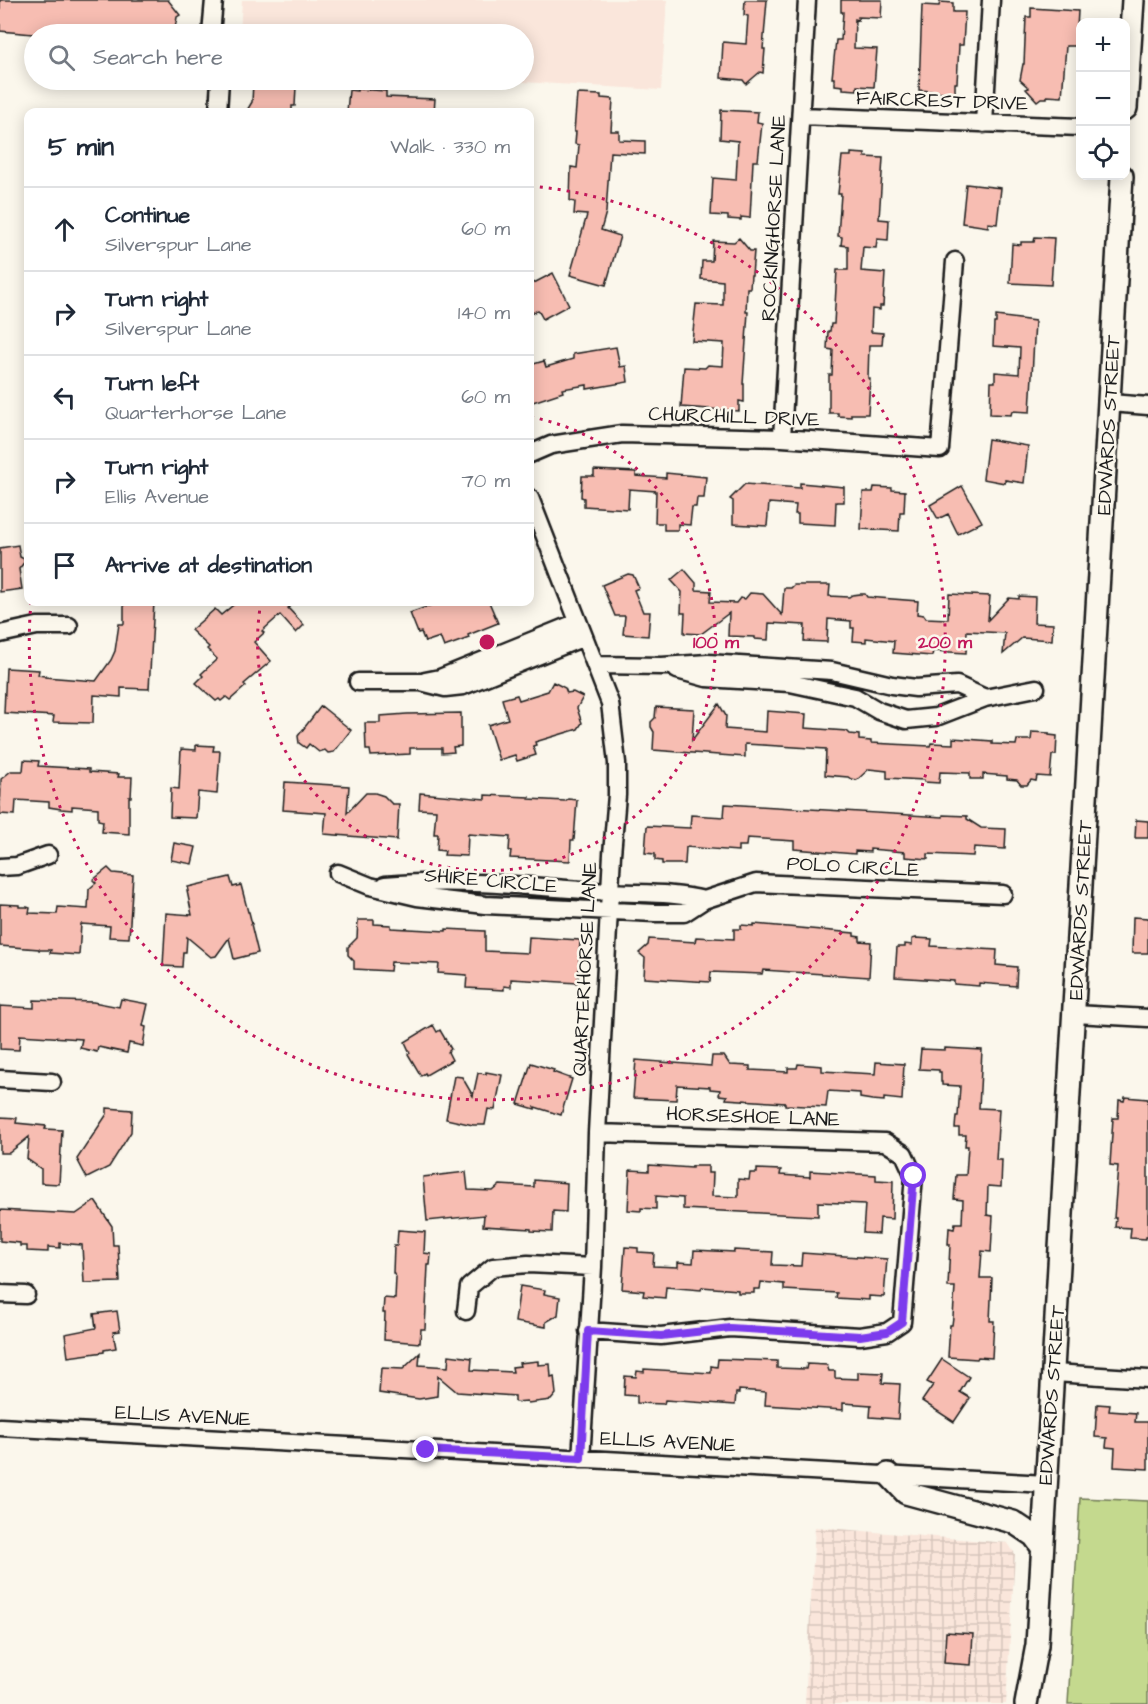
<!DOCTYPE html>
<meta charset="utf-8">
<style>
:root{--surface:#fff;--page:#f2f2f3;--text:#1f2937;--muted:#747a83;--line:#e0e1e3}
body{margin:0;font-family:"Architects Daughter",sans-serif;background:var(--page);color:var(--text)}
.controls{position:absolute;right:18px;top:18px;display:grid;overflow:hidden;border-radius:12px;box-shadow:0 3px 15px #0003}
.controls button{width:54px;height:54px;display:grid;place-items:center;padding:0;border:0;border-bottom:2px solid var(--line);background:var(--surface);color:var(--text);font:30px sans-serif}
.stop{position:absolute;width:18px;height:18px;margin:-14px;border:4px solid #7c3aed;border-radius:50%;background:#fff}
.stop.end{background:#7c3aed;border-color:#fff;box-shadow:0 2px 6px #0008}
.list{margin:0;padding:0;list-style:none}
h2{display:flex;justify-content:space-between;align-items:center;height:78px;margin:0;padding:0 24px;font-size:26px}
h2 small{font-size:20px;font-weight:400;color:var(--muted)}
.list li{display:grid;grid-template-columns:39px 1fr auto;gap:18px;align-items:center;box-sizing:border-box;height:84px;padding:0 24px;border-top:2px solid var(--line)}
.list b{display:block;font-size:22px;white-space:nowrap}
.list p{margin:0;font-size:20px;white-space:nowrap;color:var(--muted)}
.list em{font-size:20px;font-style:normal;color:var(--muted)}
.icon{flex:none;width:33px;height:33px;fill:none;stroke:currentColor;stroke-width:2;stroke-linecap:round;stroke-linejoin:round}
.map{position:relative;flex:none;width:1148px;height:1704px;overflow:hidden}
.search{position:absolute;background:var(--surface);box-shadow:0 3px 15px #0003;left:24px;top:24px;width:510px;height:66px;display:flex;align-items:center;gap:15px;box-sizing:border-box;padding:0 21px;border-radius:33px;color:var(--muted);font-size:22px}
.panel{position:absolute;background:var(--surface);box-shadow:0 3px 15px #0003;left:24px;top:108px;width:510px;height:498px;border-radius:12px}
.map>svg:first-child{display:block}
.built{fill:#fae6db}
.industrial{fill:url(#industrial-grid)}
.grass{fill:#c4d98e;stroke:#707a55;stroke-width:1.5}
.building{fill:#f7bdb2;stroke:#1c1c1c;stroke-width:1.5}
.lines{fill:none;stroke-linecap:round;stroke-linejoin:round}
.minor-casing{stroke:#1c1c1c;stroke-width:21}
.major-casing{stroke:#1c1c1c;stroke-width:26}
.minor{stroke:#fbf7ec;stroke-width:16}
.major{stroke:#fbf7ec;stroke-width:21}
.route{stroke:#7c3aed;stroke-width:8}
.ring{fill:none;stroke:#c2185b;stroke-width:3;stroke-dasharray:3 6}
.labels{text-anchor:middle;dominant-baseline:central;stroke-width:5;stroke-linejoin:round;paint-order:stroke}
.street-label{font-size:20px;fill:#1c1c1c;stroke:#fbf7ec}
.centre{fill:#c2185b;stroke:#fbf7ec;stroke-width:3}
.ring-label{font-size:18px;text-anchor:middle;font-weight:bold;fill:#c2185b;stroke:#fbf7ec;stroke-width:5;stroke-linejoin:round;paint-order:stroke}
</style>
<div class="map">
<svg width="1148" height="1704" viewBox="0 0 1148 1704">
<defs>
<pattern id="industrial-grid" width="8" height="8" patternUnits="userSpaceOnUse" patternTransform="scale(1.5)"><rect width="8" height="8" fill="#fae6db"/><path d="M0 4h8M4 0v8" fill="none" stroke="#d6c5bb"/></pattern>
</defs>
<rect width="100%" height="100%" fill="#fbf7ec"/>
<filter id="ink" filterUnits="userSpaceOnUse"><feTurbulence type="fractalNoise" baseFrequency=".0167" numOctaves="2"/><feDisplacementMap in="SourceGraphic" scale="12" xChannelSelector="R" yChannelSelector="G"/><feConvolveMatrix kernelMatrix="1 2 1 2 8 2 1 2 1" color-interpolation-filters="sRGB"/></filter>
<g filter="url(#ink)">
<path class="built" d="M242,0H667L661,90L490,80H524V34H240Z"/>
<path class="industrial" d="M815,1527L1008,1543L1015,1554L1006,1704H805Z"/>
<path class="grass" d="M1080,1498L1148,1501V1704H1068Z"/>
<path class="building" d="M0,0H168L180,15L177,17L174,34H33L0,31Z
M745,0H767L763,49H765L763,73L760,72L746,84L743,80L721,78L723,42L746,44L748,16L744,15Z
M841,0H882L881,18L858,17V20L855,19L854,48L877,49L874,87L857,86V90L843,89V86L835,85V81H834V78H832L836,40H841L843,12H841Z
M940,2L953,3V12H965L963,45H959L957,83H955V93L919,90L922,5L939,6Z
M1031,8L1078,11L1076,46H1066L1062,97L1047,96V98H1041L1037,101L1026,89L1029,88L1020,80L1023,64H1024L1026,17H1031Z
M262,80H292V86H296L295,106H292V112H246L252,102L253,83L262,84Z
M357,89L386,91V97L435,99L434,112H347L349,90L357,91Z
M577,94L601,95V98L613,99L611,131H619V140L645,141V154L610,152L606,212L601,230L620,236L606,285L570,275L587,215L574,214L575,202L570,201L571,167L577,168L579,145L575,144L576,132H574Z
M721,110L758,112L757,122L762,123L758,161H753L750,218L741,217V220L728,219V216L711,215L713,178L736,180L738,141L720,139Z
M851,153L865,154V157L883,158L879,219L889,220L888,240L877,239L876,248L863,247L861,271L885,273L883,306H880V310L872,309L871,332L883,333L882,345H869L868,378H870L868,414H851V417L838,416V413H829V375H832L833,350L827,349L828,331H830L831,324H834L837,270H848V246L841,245L842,237L838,236L841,194H838L842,156H851Z
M966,184L1001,188L997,224L988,223V227L962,223Z
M1035,237L1054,238L1051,285L1010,283L1012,244L1021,245V242H1034Z
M739,238L750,251H754L752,275H751L750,288H747L746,312H748L743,384H744V402L739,401V411L681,407L684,367L705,368L708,365L723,366L724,343L692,341L696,304L723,305V281L701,279L702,261H712L713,241L734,242Z
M553,273L569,305L543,319L538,310L530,314V285Z
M996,316L1035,321L1030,412L1012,411L1011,415L990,414L991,382H995V372L1019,374L1020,348L993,346L994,323H996Z
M616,347L620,367L626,366L628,382L587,389V385L562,389L563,392L530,403V365L544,361L546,367L573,359V354Z
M988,439L1028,446L1024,483L1005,480V483L983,479Z
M594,470L636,472V476L666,478V473L706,477L704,498H697L696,507H692L690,525L678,524V530H664V523H655L656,491L629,489L628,509L584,506V498L581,497L582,476H594Z
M800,483L844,487V502H836L835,525L798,523V514H795L796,505L769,503L767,526L733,524V501L730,499L745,484L800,488Z
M962,486L982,522L958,534L948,514L938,519L930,505Z
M874,487L892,488V490L905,491L904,512H900L899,531L861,529L863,492H873Z
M18,545L20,557L26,560L19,569L22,589L0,592V548Z
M684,569L696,583V590L711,591L710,602L736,603L740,598L745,599L750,593L763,594L782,615L784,588H791L794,585H830L829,596L849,597L852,595L860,594H865L867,597L918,601L917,614L924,615L926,618L948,619L949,594L990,596L988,620L1009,598L1019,599V596L1035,597L1034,623L1053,624L1052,640L1022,638L1003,654L1005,633L967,631L966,653L933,651L932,656L893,653L894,641L866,638V642L853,641L854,628H851V621L828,619L827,642L804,641L805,625L769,623L768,640L755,639V637L728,636L729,613L701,634L684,633L685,613H681L682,592L671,580Z
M628,574L633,575L639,588L634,590L643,612H650L648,636L623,634L625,616H615L602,585Z
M124,602H154L149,689L121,688V697L94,695L93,723L53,722L54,716L4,713L6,668L39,670L38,675L45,676V677L96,681L111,660L115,651L119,624H124Z
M237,602H295L288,608L304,625L296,633L280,615L262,631L264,633L254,642L271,661L244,684L246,686L230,700L226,697L221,701L219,699L216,701L196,683L203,676L201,674L217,659L207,649L209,647L191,630L215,609L221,615Z
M440,602H489L498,623L468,635L469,638L444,647L440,637L425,642L421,632L418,633L410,613Z
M553,682L565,688L567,693L573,692L583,697L577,708L582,723L578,729L535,742L536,745L533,746L536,755L517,761L515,755L499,760L488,725L508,719L502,699L517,695L519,700L548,691Z
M719,704L726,716L725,729L766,732L767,711L806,714L805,728L847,731L850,734L859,735V740L871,741V743L930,746L931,743L953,744V738L992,741V744L1016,745L1017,740H1031L1032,732L1049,733V735L1057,736L1056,755H1052L1050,777L1037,776L1036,781L1031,780L1027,785H1021L1017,780L1007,779V776L983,774V779H970V773L940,772L939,783L924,782V780L887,778V771L869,769L857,780L851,779L848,777L825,775L826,749L745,744V757L653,750L654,732L651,727V722L655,718L656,707L694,709L692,740Z
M321,706L351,730L334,752L328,753L325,750L319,752L309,744L306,748L299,743L298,736Z
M461,713V746L453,747L454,752L442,753V748H410V754L371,756L370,750H366L365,723H380V716L407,714Z
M196,745L214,746L213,751H220L217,794L198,792L196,818L170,817L171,788L179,789L181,749L196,750Z
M24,760L39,761L38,766L89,769V772L119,774L118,777H132L131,797H129V834L102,832L103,821L98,820V808L72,806V810L61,809L49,807V802L16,800L15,815L0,814L1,779L11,771H23Z
M285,782L349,786L347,813L366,793H375L384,796L392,804H399L397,840L324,834L326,813L283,810Z
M420,793L485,799V795L529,797V799L565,801L568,799L577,800L574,840H571L570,861L510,858L511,851H509L510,837L468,834L467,856L444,855L445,851L437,850L438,834H434L436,810L419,809Z
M725,804L943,817V815L967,816V819L981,828L1006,829L1005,849L974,847L973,856L928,854V859L905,857V852L870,849V852L855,851V854L794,849V841L747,838L746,846H738V851L686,847L685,864H662V861L655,860V854L645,853L647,826L690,828L691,815L724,817Z
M1136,820L1148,821V838H1135Z
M174,843L196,847L192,864L171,860Z
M108,868L113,873L133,875L129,938L109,937L110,926L81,924L79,955L50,953L51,950H39V949L0,946V904L19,905V907H27L30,908L29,913L57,914L58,907L88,909L89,889L96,883L93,880Z
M230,877L233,887L241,885L248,912H249L252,924H251L258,953L234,959L229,938L216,956L211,957L187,937L186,952H183L182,967L163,966L166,913L192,915L187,891H189L188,887Z
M1133,917L1148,918V953H1132Z
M358,920H374V924L391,925V928L446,931V929L485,931V951L528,953L529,937L580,940L578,983L511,979V987L504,986V990L466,988L467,975L438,973L439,964L391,962L390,971L354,969V961L348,955V947L357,938Z
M754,924L854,933V936L860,937V941L871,942L869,977L763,970L762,974L711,972L710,982L644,978L645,958L639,953L648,945L649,939L695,942L696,937L734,939V929H741V925L754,926Z
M916,938L932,939L931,946L997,950L996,965L1017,967L1016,986L979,983V986L954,984V981L895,977L897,947H905V944L912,945V939Z
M121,999L148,1004L143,1026L146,1027L143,1046L129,1043L127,1053L98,1047L97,1052L80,1048L82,1039L20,1035L19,1050L0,1049V1006L34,1008V1000L93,1002L119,1007Z
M433,1025L437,1032L440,1030L451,1049L448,1052L452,1060L426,1075L425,1073L421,1076L408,1054L410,1053L405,1042Z
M945,1048L982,1050L979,1108L999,1109L996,1160H1002L1001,1187L988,1186L987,1215L993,1216L991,1252L982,1251L980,1278H992L990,1321H994L992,1358L978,1357L977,1359L948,1357L950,1325H952L953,1317L955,1287H948L950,1244H948L949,1228L954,1229L955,1223H962L963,1200L954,1199L956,1175H966L968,1146H965L966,1135H959V1128H955L956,1116H958L960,1086L942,1085V1082H941V1072H939V1070L919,1069L921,1049L945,1050Z
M712,1056H724L730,1065L750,1066V1070L788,1072V1068H797L798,1064L822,1066V1071L875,1074L876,1062L904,1064L902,1100L884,1098V1101L872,1100L860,1098V1093L828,1091L826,1107L785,1105V1103L726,1099L727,1096L719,1095L720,1090L710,1089V1087L677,1085L676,1100L633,1098L636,1060L711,1066Z
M531,1063L554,1070L553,1072L572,1079L561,1115L535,1107V1109L518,1104Z
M486,1072L502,1075L495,1110L488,1109L485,1125H473L446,1119L454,1076L462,1077L473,1096L478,1073L486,1074Z
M1125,1097L1148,1099V1237H1146V1239L1130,1238L1131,1228L1115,1227L1116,1218H1114L1118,1166L1110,1165L1113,1118H1118L1119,1100L1124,1101Z
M107,1108L132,1110L131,1132L109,1167L87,1178L77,1159L107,1114Z
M0,1117L17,1118L16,1123L46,1126L45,1129L62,1130L59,1184L41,1183V1169L27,1159L29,1137L9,1153H0Z
M649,1165L692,1168V1166H708V1173H713L712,1196L738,1197V1179L749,1180L750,1173H757V1169L781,1170L780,1175L810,1177V1171L876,1175V1180L893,1181L892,1219L880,1218L879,1234L863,1233L865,1204L818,1202V1216L683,1209V1198L656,1196V1209L641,1208V1211L628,1210L630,1170L649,1171Z
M466,1172L468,1190L493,1191L500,1185L534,1187V1180L567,1183L566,1212L553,1211L552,1232L531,1231V1229L483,1226L484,1215L427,1221L423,1177Z
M95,1201L112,1226L113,1245H118L120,1282L84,1283L82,1245L60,1243V1248L48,1247V1252L27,1251V1246H20V1243L0,1241V1210L76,1214Z
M398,1230L425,1232L424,1253L431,1254L430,1265H428L425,1329H421L420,1343L384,1340L385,1313H383L384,1298L395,1299L396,1277L393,1273L394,1245H397Z
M625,1247L638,1248V1252L654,1253L653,1266L678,1267V1262L693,1263L694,1250L734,1252V1250L773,1252L772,1265L801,1266L802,1253L887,1259L884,1297L869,1296V1300L836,1298L837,1293L784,1290V1284L761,1282L760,1289H754V1293H738V1290L702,1287L701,1290L666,1287L665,1298L643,1296L644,1291L622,1289Z
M520,1286L545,1290L544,1294L560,1297L558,1315L546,1322V1327L515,1322Z
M117,1311L120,1331L113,1332L116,1348L104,1350V1352L68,1357L65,1334L96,1328L94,1314Z
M420,1353L419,1365L448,1367L449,1355L472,1358L471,1370L513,1372L512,1367L520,1366L519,1363L538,1361V1365L550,1364L551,1377L554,1376L556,1394L551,1400L528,1403L527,1401L515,1402V1396L457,1392L438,1376L437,1396L419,1399L379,1393L381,1368L403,1369Z
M718,1359L777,1361V1368L806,1369L807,1364L827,1365L829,1371H835V1378L858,1379V1372L883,1373L882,1383L900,1384L898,1419L870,1417L871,1405L843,1403V1410L765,1405L766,1392L739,1390V1393H736L735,1405L665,1400L664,1404L637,1403V1396L624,1395L625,1376L636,1377L637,1371L644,1372V1369L711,1373V1366L717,1367Z
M942,1359L969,1377L960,1392L970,1398L954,1422L922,1401L933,1385L927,1382Z
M1097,1404L1110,1405L1109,1411L1136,1413L1135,1422H1148V1469L1114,1467L1115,1448L1106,1447L1107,1438L1095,1437Z
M946,1632L973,1634L971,1665L944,1663Z"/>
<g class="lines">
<defs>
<path id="minor" d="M211,34L214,0
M218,112L220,80
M801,116L1080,127
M984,124L991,0
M1110,403L1148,406
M782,438L807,0
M530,454L551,445L622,434L782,438L940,449L955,261
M530,498L610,703L617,763V795L612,854L597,1133L593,1267L581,1459
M0,634L37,626H69
M596,665L662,666L708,663L832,671L892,685L916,688L957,685L985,698
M677,670L706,678L790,683L855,697L879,711L906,720L936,717L985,698L1036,688
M425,681L440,678L578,622
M358,682H421L445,688L463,686L584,637
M0,867L17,866L48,855
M338,873L370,886L417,897L485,905L655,913H684L704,900L756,883L1003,894
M385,885C460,878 534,887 609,892C641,894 673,892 704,900
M1075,1014L1148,1018
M0,1079L52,1082
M0,1294L26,1295
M466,1311L469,1287L493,1267L528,1264L593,1267
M588,1331L661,1336L730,1328L860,1336L887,1332L902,1322L914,1176L904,1154L885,1142L597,1133
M1054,1373L1148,1379
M0,1427L1047,1484"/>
<path id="major" d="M1126,108L1133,0
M888,1474L906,1493L1013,1522L1034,1536L1042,1547
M1026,1704L1037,1645C1065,1155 1097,665 1122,176"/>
</defs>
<use href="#minor" class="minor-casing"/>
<use href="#major" class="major-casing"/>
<use href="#minor" class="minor"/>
<use href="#major" class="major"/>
</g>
</g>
<g class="lines" filter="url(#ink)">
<path class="route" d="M426,1450L581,1458L588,1331L661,1336L730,1328L860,1336L887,1332L902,1322L914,1176"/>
</g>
<g class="ring">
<path d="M531 417A229 229 0 1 1 261 602"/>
<path d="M531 186A458 458 0 1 1 31 602"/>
</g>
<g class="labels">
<g class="street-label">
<text transform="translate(942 101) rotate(2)">FAIRCREST DRIVE</text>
<text transform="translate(774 218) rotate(-87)">ROCKINGHORSE LANE</text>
<text transform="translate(734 417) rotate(2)">CHURCHILL DRIVE</text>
<text transform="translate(1109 425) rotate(-87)">EDWARDS STREET</text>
<text transform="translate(853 867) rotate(3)">POLO CIRCLE</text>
<text transform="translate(491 881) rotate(5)">SHIRE CIRCLE</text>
<text transform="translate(1081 910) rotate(-87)">EDWARDS STREET</text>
<text transform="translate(585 969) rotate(-87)">QUARTERHORSE LANE</text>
<text transform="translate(753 1117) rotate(2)">HORSESHOE LANE</text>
<text transform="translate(1052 1395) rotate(-86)">EDWARDS STREET</text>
<text transform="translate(183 1416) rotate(3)">ELLIS AVENUE</text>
<text transform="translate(668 1442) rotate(3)">ELLIS AVENUE</text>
</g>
</g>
<circle cx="487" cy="642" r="9" class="centre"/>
<g class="ring-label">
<text x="716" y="648">100 m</text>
<text x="945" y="648">200 m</text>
</g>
</svg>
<div class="controls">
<button>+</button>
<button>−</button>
<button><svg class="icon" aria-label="locate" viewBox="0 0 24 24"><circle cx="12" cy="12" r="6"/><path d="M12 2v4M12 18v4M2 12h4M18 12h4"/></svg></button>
</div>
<div class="stop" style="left:914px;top:1176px"></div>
<div class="stop end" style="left:426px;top:1450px"></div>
<div class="search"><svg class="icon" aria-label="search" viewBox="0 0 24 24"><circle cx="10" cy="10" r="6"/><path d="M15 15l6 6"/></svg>Search here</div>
<section class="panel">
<h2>5 min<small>Walk · 330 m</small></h2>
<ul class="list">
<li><svg class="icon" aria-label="ahead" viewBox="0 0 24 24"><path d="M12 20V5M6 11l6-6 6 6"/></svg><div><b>Continue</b><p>Silverspur Lane</p></div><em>60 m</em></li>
<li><svg class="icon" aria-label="right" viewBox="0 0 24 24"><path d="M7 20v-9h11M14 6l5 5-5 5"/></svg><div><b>Turn right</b><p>Silverspur Lane</p></div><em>140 m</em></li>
<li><svg class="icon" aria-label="left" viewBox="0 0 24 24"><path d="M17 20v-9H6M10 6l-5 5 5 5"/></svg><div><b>Turn left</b><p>Quarterhorse Lane</p></div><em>60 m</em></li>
<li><svg class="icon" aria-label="right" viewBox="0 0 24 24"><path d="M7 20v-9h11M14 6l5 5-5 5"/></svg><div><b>Turn right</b><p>Ellis Avenue</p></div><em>70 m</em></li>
<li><svg class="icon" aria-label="arrive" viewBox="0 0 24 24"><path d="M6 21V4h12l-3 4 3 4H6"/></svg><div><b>Arrive at destination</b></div></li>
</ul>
</section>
</div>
